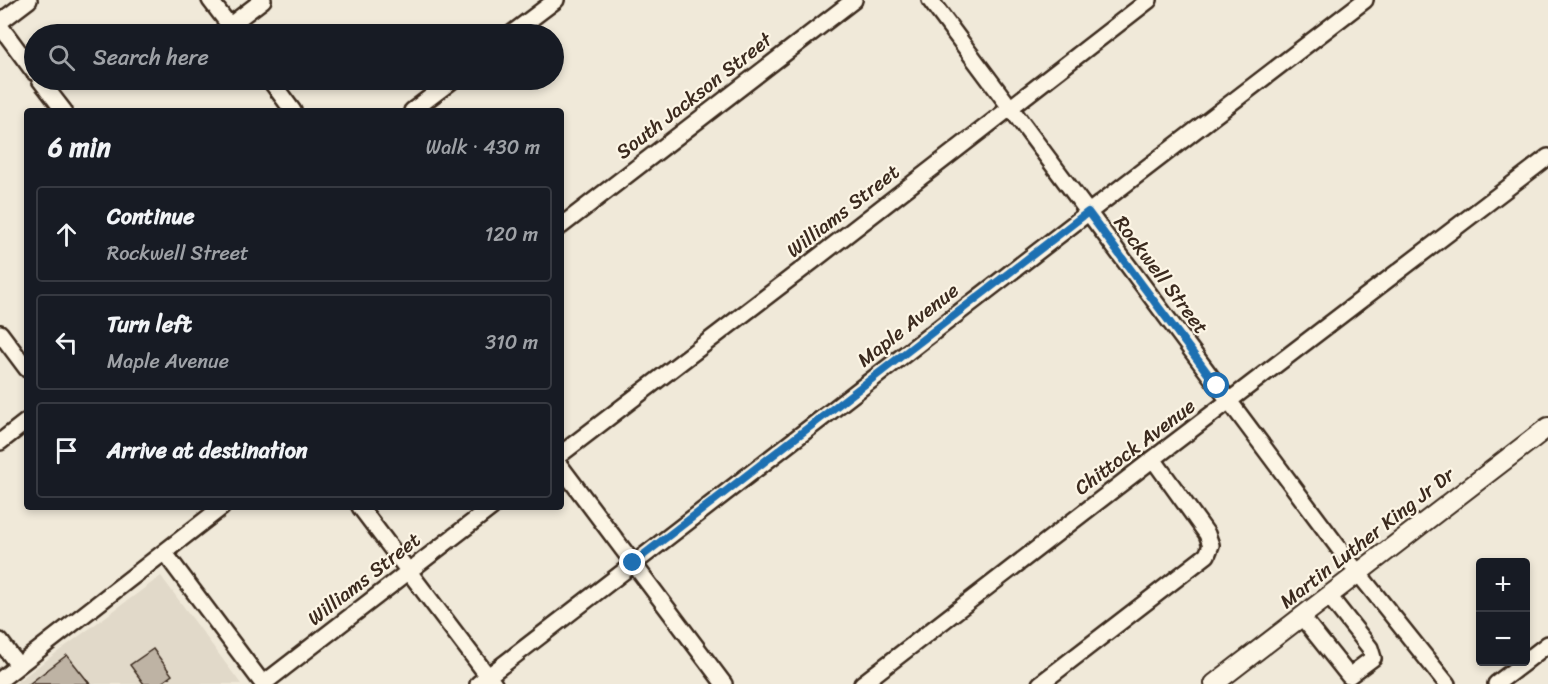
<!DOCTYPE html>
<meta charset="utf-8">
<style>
:root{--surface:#171b24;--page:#242831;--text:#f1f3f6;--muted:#9ea1a6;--line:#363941}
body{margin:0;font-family:Sriracha,sans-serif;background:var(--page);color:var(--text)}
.controls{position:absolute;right:18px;bottom:18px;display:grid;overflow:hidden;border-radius:6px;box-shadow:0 3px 9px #0003}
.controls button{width:54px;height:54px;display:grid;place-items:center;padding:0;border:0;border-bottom:2px solid var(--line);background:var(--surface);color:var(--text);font:30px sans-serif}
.stop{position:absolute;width:18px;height:18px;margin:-14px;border:4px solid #1f6fb2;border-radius:50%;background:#fff}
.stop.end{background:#1f6fb2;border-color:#fff;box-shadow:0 2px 6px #0008}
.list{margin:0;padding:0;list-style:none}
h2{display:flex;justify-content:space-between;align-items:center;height:78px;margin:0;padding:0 24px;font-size:26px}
h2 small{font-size:20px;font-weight:400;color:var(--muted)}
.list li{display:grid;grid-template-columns:39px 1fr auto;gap:18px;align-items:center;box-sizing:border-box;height:96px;margin:0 12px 12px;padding:0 12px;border:2px solid var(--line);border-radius:6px}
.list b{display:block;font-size:22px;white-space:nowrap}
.list p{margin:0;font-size:20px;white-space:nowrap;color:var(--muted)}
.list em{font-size:20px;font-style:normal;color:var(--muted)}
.icon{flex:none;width:33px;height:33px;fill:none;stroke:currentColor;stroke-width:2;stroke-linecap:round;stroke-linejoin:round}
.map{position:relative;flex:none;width:1548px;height:684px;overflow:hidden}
.search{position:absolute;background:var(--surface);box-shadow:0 3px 9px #0003;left:24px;top:24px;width:540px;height:66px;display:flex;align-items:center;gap:15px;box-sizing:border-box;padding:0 21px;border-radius:33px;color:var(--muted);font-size:22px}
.panel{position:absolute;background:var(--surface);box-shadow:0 3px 9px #0003;left:24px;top:108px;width:540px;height:402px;border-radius:6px}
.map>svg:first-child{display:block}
.built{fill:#e1d9c9}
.building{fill:#beb3a4;stroke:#3b2a1e;stroke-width:1.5}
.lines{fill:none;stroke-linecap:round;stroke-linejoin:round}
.minor-casing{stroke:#3b2a1e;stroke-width:20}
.major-casing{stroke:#3b2a1e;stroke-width:22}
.minor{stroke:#fcf5e5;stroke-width:15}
.major{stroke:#fcf5e5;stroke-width:18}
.route{stroke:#1f6fb2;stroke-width:8}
.labels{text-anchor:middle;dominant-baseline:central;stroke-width:4.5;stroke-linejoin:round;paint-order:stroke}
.street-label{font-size:20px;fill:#3b2a1e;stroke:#fcf5e5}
</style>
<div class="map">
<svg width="1548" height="684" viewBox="0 0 1548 684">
<rect width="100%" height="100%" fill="#f0e9d9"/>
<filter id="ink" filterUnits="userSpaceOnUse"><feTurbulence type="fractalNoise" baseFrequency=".0167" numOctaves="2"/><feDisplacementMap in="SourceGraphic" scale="12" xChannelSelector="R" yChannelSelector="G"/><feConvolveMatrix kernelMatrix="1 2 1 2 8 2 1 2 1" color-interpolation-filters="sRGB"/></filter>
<g filter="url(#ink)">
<path class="built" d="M161,576L241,684H14Z"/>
<path class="building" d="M153,649L172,675L160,684H144L130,665Z
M67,655L90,684H29Z"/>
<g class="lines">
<defs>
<path id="minor" d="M210,0L236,34
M930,0L1347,559L1447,684
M0,22L29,0
M0,26L34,72
M229,26L263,0
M511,34L556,0
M40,80L64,111
M270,80L293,111
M412,111L453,80
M561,226L854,0
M0,333L27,369
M0,442L27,421
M561,454L822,254L1149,0
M561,467L724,684
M360,507L494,684
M164,552L263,684
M1302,617L1349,676L1373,658L1370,648L1329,596
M0,641L18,665
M1526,661L1548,644
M0,680L222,507
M263,684L492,507
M478,684L1076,222L1365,0
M862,684L1153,459L1548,157
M1040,684L1207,555L1211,545L1207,534L1153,459
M1496,684L1525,662"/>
<path id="major" d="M1214,684L1548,427"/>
</defs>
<use href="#minor" class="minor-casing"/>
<use href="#major" class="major-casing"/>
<use href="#minor" class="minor"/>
<use href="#major" class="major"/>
</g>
</g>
<g class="lines" filter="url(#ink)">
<path class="route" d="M633,563L1088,212L1217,386"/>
</g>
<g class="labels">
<g class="street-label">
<text transform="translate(694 96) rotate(-38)">South Jackson Street</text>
<text transform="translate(843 211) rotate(-38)">Williams Street</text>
<text transform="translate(1161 275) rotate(53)">Rockwell Street</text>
<text transform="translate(908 325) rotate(-38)">Maple Avenue</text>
<text transform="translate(1135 447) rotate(-37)">Chittock Avenue</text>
<text transform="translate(1367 538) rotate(-38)">Martin Luther King Jr Dr</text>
<text transform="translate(364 579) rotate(-38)">Williams Street</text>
</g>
</g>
</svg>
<div class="controls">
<button>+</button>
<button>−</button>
</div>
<div class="stop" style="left:1217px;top:386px"></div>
<div class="stop end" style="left:633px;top:563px"></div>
<div class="search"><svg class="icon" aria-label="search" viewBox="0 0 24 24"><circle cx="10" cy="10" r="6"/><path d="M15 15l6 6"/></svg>Search here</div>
<section class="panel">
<h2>6 min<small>Walk · 430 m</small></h2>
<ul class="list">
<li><svg class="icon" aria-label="ahead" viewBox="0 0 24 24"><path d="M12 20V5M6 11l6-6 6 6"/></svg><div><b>Continue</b><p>Rockwell Street</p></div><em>120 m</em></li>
<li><svg class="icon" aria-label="left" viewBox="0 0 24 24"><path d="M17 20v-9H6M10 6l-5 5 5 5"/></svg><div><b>Turn left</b><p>Maple Avenue</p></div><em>310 m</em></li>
<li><svg class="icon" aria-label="arrive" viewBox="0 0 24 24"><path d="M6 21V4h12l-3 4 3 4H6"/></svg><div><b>Arrive at destination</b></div></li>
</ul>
</section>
</div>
